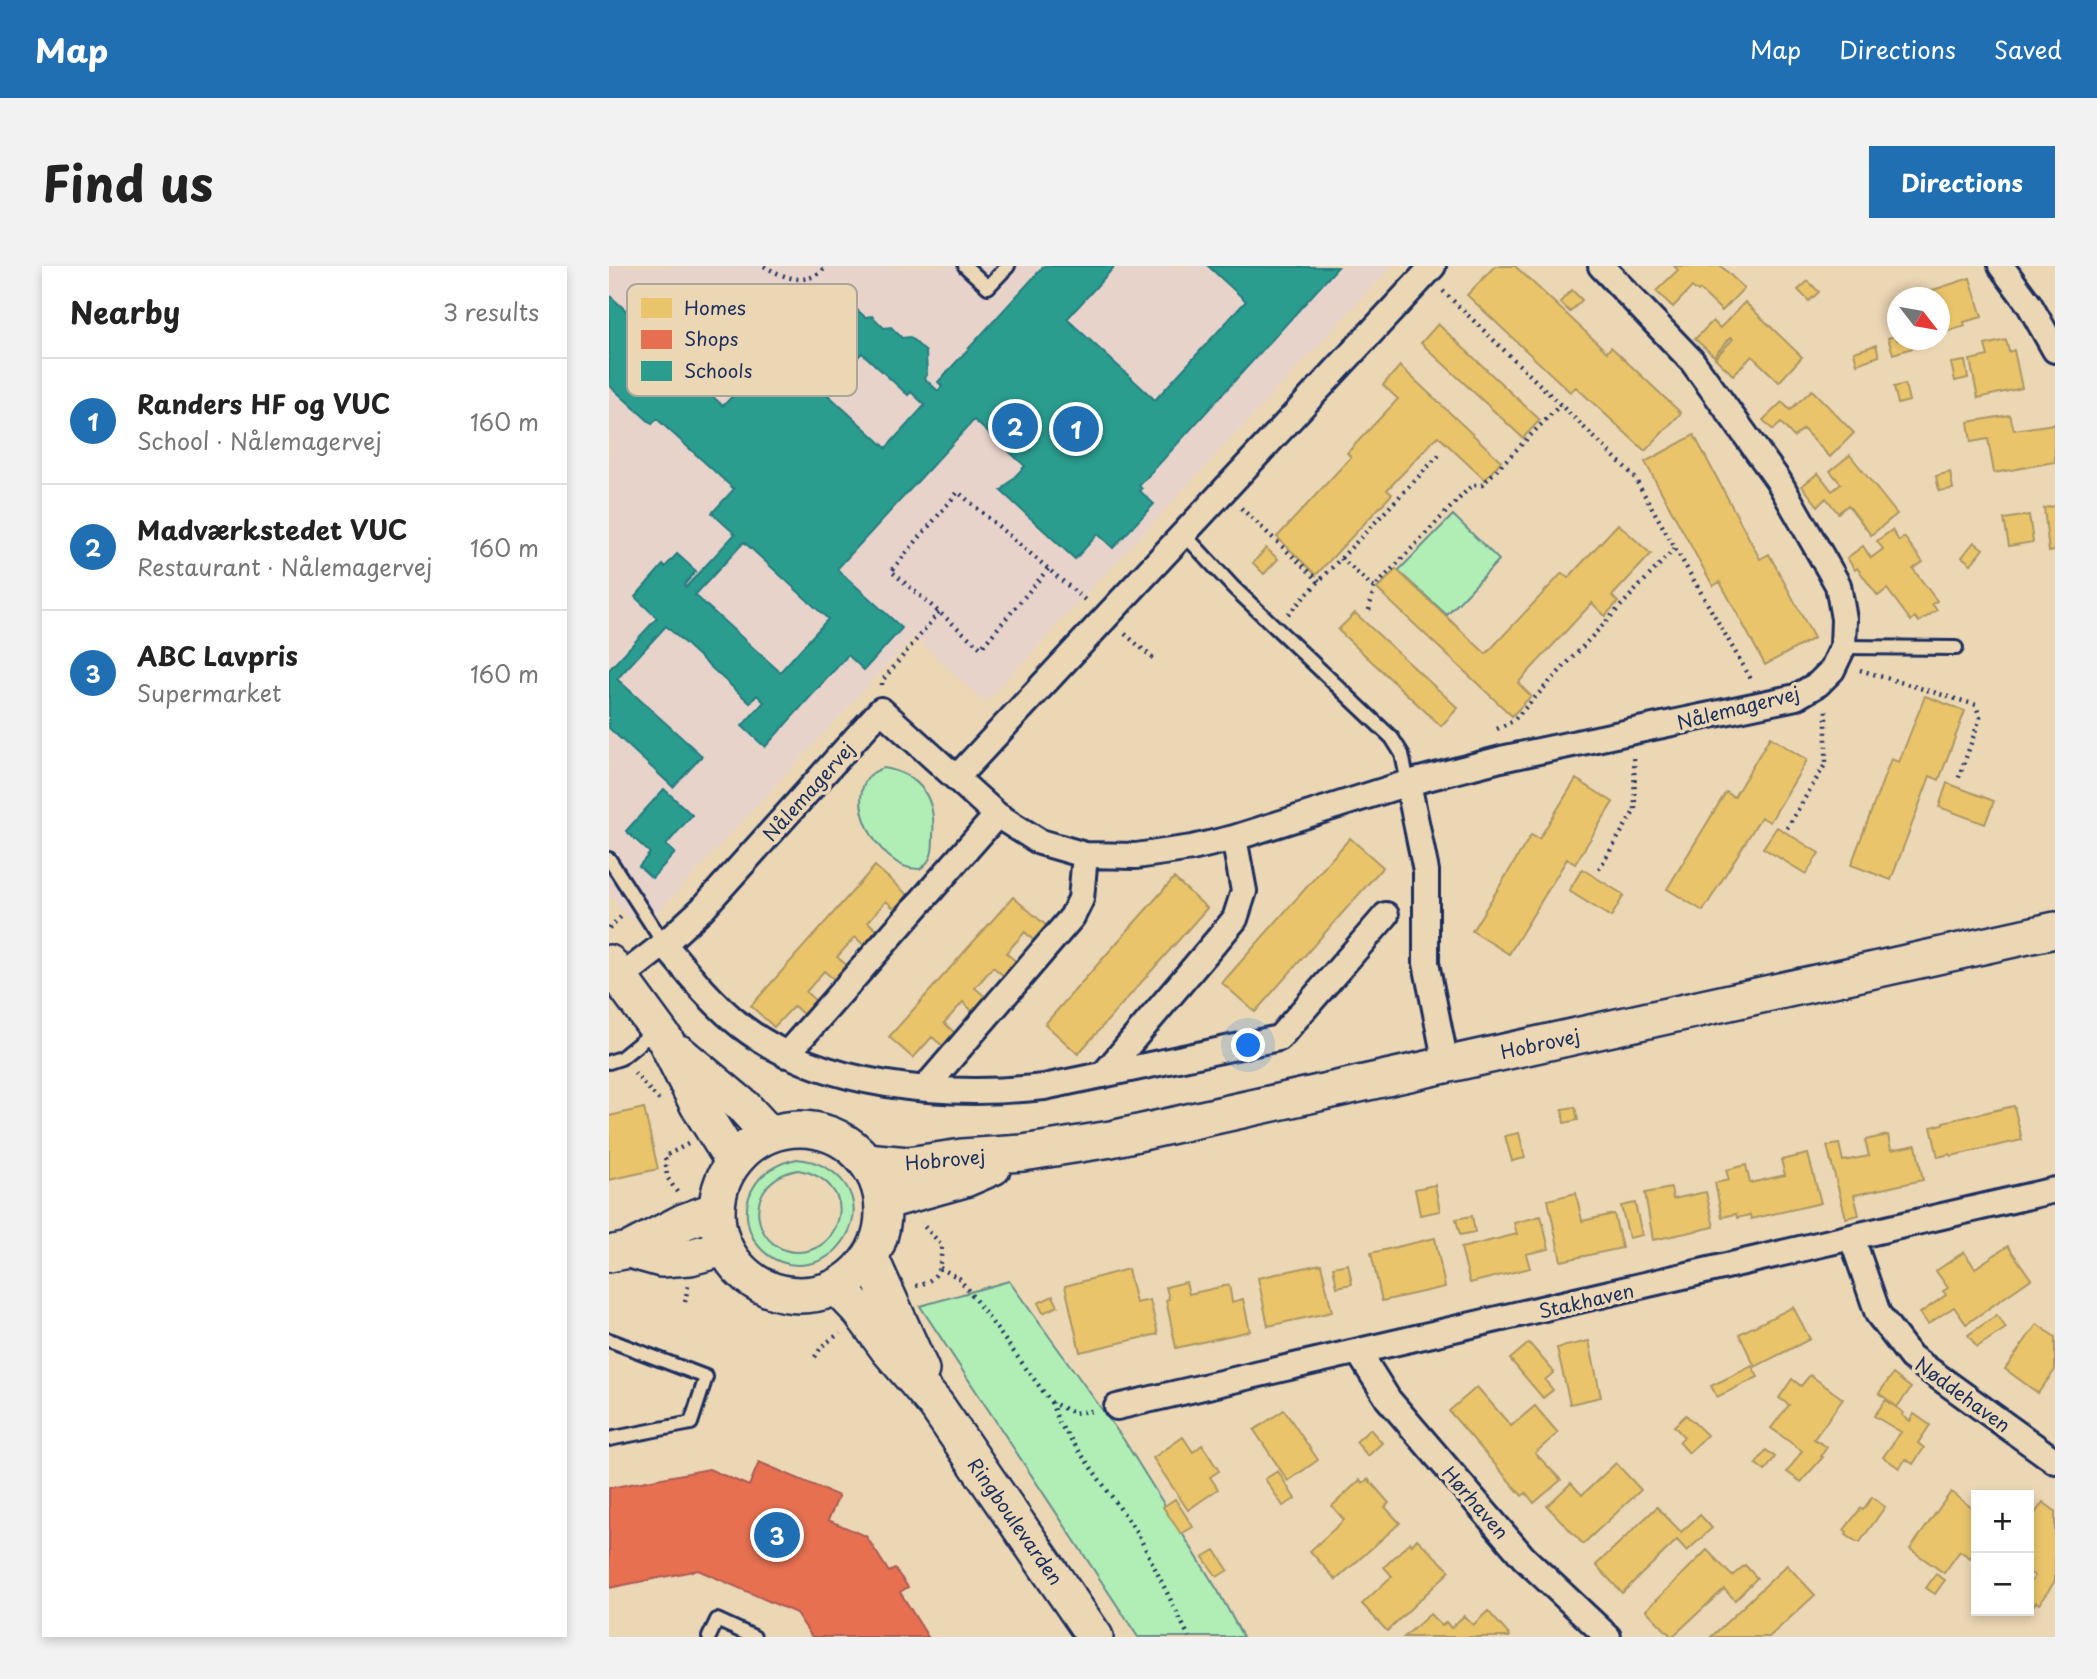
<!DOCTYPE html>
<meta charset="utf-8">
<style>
:root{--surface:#fff;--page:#f2f2f2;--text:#222;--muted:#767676;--line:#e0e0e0;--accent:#1f6fb2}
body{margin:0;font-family:"Playpen Sans",sans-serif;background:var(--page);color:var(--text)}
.controls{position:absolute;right:21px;bottom:21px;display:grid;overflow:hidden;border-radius:0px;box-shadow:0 4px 10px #0003}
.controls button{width:63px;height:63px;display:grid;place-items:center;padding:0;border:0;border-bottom:2px solid var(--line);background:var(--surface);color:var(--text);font:35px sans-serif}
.compass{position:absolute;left:1278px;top:21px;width:63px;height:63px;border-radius:50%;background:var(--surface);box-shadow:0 4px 10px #0003;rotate:121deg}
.you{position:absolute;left:640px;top:780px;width:24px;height:24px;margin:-18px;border:5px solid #fff;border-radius:50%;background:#1a73e8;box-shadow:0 0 0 10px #1a73e833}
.badge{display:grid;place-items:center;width:46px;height:46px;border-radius:50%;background:var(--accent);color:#fff;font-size:23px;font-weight:700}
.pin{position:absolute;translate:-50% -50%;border:4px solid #fff;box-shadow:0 2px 7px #0006}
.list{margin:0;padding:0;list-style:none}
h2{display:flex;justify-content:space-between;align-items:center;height:91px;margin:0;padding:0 28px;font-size:30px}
h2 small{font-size:23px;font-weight:400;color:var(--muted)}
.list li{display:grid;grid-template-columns:46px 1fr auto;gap:21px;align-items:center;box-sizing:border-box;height:126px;padding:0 28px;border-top:2px solid var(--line)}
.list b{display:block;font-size:26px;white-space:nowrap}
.list p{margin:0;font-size:23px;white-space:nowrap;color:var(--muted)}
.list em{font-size:23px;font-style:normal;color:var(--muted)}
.map{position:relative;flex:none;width:1446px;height:1371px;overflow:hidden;border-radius:0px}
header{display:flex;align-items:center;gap:42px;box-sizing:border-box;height:98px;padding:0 35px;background:var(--accent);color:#fff}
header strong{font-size:33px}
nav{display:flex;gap:38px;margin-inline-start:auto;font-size:24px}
.intro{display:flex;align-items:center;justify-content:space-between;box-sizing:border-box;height:168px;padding:0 42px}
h1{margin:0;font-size:49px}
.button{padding:18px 32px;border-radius:0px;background:var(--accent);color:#fff;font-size:24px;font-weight:700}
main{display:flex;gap:42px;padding:0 42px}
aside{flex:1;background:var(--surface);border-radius:0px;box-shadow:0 4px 10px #0003}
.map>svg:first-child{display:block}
.built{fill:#e8d3cb}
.green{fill:#b1eeb5;stroke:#668e8a;stroke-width:2;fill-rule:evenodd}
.homes{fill:#e9c46a;stroke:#ab9766;stroke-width:2}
.shops{fill:#e76f51;stroke:#aa5c55;stroke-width:2}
.schools{fill:#2a9d8f;stroke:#267c80;stroke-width:2;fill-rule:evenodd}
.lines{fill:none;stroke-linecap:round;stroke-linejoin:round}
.lane-casing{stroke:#1b2f5e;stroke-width:18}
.street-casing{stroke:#1b2f5e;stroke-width:30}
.secondary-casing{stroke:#1b2f5e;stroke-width:40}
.path{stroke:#1b2f5e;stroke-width:4.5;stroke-dasharray:2 5;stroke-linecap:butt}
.lane{stroke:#ecd7b5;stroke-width:12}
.street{stroke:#ecd7b5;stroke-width:24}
.secondary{stroke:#ecd7b5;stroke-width:35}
.labels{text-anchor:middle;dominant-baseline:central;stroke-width:7;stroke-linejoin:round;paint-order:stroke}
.street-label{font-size:19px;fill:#1b2f5e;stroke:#ecd7b5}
.key{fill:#ecd7b5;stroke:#ada59b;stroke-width:2}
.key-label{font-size:19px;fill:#1b2f5e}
</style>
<header>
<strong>Map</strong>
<nav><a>Map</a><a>Directions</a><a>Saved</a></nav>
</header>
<div class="intro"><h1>Find us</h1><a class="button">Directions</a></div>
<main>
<aside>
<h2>Nearby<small>3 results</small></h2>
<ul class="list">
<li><span class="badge">1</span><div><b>Randers HF og VUC</b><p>School · Nålemagervej</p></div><em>160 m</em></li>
<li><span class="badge">2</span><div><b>Madværkstedet VUC</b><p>Restaurant · Nålemagervej</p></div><em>160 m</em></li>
<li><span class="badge">3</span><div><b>ABC Lavpris</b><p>Supermarket</p></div><em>160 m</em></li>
</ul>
</aside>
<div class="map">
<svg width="1446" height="1371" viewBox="0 0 1446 1371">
<rect width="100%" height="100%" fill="#ecd7b5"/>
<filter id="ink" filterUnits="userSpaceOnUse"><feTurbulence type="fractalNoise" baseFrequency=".0143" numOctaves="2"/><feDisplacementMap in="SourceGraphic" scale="14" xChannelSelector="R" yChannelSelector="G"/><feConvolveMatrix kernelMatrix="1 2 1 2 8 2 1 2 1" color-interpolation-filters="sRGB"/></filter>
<g filter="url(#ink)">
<path class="built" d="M0,0H783L376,437L305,370L43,653H20L0,628Z"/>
<path class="green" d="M844,249L890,294L838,349L789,305Z
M275,502C313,509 327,533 324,569C324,584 324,594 311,603C266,605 225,515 275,502Z
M188,893C228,896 260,932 237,971C228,986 216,995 199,998C134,1009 107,910 188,893ZM189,904C220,909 242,935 224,966C219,976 209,982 198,985C146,996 125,916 189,904Z
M400,1015L515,1174L609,1325L634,1371H529L311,1040Z"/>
<path class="homes" d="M886,0H906L998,86L1002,81L1072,147L1036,185L967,121L961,126L858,29Z
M1065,0H1112L1135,22L1113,45L1091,24L1089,26L1083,21L1064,41L1047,25L1069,4Z
M1361,12L1373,51L1355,56L1356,60L1330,68V32H1299Z
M1199,15L1210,26L1200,35L1189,24Z
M963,24L973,34L961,46L951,36Z
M1136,36L1193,91L1170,116L1143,90L1124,109L1106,92L1124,73L1122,71L1105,90L1086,73L1104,55L1111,62Z
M829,58L931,154L914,172L812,77Z
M1288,69V74H1311L1313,79L1284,88L1279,72Z
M1397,74L1400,86L1405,84L1413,122L1369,132L1361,94L1379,90L1376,79Z
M1267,79L1270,90L1248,98L1245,86Z
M1356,95L1359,112L1346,115L1342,97Z
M791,100L892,195L876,214L829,170L778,224L783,228L707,309L668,271L742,191L738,187L789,133L774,119Z
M1296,118L1300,135L1289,138L1285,121Z
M1203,124L1245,167L1221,191L1194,163L1185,171L1172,157L1164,164L1154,154L1173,136L1181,144Z
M1401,149L1405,164L1445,158L1446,196L1385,207L1379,173L1362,176L1359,156Z
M1085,169L1151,293L1160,288L1205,372L1156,399L1111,316L1104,320L1036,196Z
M1241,189L1288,248L1262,269L1239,239L1229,247L1217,232L1209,240L1193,220L1209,207L1223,225L1232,218L1221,205Z
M1341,206L1344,223L1330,225L1327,210Z
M1446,240V285L1440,286L1435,242Z
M1420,249L1424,276L1400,280L1395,253Z
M1009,258L1042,288L1003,330L1009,336L996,350L983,337L909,417L922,430L903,450L768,323L787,303L877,388L953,307L959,312Z
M1283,264L1290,275L1295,271L1314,296L1304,303L1328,335L1323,338L1328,344L1310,356L1306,351L1302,355L1278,323L1269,330L1248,302L1246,304L1238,292L1254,280L1262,292L1274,283L1268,275Z
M1365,276L1374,283L1362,298L1353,291Z
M657,282L669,293L655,308L644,297Z
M746,347L849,442L832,460L729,364Z
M1316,430L1356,445L1330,514L1321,510L1282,614L1242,599L1282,493L1290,496Z
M1161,471L1198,494L1161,556L1152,551L1094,645L1058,623L1117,526L1125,531Z
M967,513L1004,536L966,598L958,593L900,688L863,665L922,569L930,573Z
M1338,517L1385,535L1376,558L1330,541Z
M1168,561L1210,587L1197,608L1154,582Z
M741,572L774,601L646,746L613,717Z
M266,600L300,630L288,645L277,635L259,656L270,666L257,681L246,671L228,691L240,701L227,715L215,705L197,726L209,737L196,750L185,740L165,761L142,740Z
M973,603L1015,629L1002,651L960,625Z
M565,612L598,642L469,788L436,758Z
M404,631L439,661L426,676L416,666L397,687L409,697L396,711L384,701L366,722L378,732L365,747L354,736L335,757L347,768L335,781L323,771L304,792L280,771Z
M1405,840L1413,874L1342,890L1341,888L1329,891L1322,861L1334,858V856Z
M966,841L969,854L955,857L953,843Z
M35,842L49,903L0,914V850Z
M910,867L916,892L903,895L896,870Z
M1279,869L1282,884L1307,879L1314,914L1245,929L1250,949L1237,952L1218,880L1230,878L1234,895L1260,890L1256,874Z
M1199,888L1212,937L1142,953L1141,949L1128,952L1127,948L1113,951L1106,917L1120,914L1117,904L1137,899L1141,917L1176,909L1172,894Z
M826,919L831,945L811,949L806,923Z
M1062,922L1064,933L1097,926L1105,961L1044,974L1036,927Z
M967,927L973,955L1005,948L1013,982L952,995L939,934Z
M1026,937L1033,969L1020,972L1012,940Z
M863,950L866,966L851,969L847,953Z
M932,950L940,983L917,988L921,1002L861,1017L852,982L908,968L905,957Z
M826,972L836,1021L773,1035L762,987Z
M1399,980L1422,1013L1357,1058L1345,1041L1319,1058L1311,1047L1337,1029L1334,1025L1339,1022L1327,1005L1355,986L1366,1002Z
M712,998L723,1046L659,1060L649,1012Z
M739,998L743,1018L728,1021L724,1001Z
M519,1003L527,1037L541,1034L549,1068L471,1086L456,1020Z
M577,1016L580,1028L620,1019L623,1036L634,1033L641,1065L567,1082L557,1034L560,1033L557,1021Z
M444,1030L449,1040L434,1047L429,1037Z
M1184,1041L1201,1073L1146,1101L1130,1068Z
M1388,1049L1397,1062L1368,1081L1359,1069Z
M1428,1058L1446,1071V1104L1429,1127L1396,1103Z
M980,1075L992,1131L961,1138L948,1082Z
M920,1077L945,1106L936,1114L944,1124L934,1132L901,1093Z
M1143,1100L1149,1111L1108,1131L1102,1120Z
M1284,1108L1302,1122L1288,1141L1270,1127Z
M1201,1109L1234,1133L1205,1173L1218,1181L1212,1190L1214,1191L1192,1216L1178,1206L1193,1185L1162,1162L1180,1139L1170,1132L1183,1113L1192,1120Z
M868,1121L902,1160L926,1140L949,1167L926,1187L952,1214L925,1237L917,1227L913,1230L840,1145Z
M1277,1134L1295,1147L1293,1149L1301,1155L1305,1148L1321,1159L1309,1177L1315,1182L1304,1198L1297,1193L1290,1202L1274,1191L1292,1166L1265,1150Z
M675,1144L709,1194L679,1215L645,1164Z
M1077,1149L1098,1169L1080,1187L1070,1176L1075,1171L1065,1160Z
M761,1163L773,1177L759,1190L747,1176Z
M574,1171L584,1186L593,1179L610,1205L601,1211L609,1223L579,1244L544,1192Z
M1157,1184L1166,1191L1156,1205L1147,1198Z
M1007,1197L1032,1224L974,1278L938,1240L962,1217L973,1229Z
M669,1205L686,1233L674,1240L656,1213Z
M759,1213L780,1237L776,1241L791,1257L727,1314L701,1285L735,1254L723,1240L751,1214L754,1217Z
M1342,1226L1367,1245V1284L1361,1292L1351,1285L1335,1307L1301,1283Z
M1263,1231L1276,1241L1251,1276H1248L1237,1269L1238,1266L1235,1264L1252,1242L1254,1244Z
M566,1233L584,1261L572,1268L554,1241Z
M1434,1236L1446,1245V1315L1430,1338L1427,1336L1419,1347L1416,1345H1420V1319L1426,1310L1420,1306V1256Z
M1048,1241L1072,1266L1091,1249L1103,1262L1078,1285L1068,1274L1013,1327L987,1299Z
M808,1273L841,1305L778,1365L753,1338L783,1310L775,1301L801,1276L803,1279Z
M606,1284L619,1304L608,1311L594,1291Z
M1098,1284L1123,1310L1136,1299L1148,1312L1126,1334L1115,1323L1063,1371L1037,1344Z
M1178,1299L1206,1329L1160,1371H1102Z
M1327,1308L1336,1314L1326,1328L1317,1322Z
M879,1345L901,1370L900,1371H795L821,1348L833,1360L837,1356L842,1362L855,1350L864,1359Z"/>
<path class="shops" d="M150,1196L230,1230L219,1254L257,1270L280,1306L286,1303L299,1321L291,1326L319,1371H203L187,1347L89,1304L0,1322V1222L100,1203L140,1220Z"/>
<path class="schools" d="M435,0H506L458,53L546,134L637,35L599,0L729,1L530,220L533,223L531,225L545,238L504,282L489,268L466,293L392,225L416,200L365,154L228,303L293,362L255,404L239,389L156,481L133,460L155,436L148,429L141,437L57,360L8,413L93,490L64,521L0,462V404L48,352L26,331L54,299L56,301L68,288L87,305L75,319L77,321L126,268L103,247L125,223L48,153L43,158L0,119V29L88,109L85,113L114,140L168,82L277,182L316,139L302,126L299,129L253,87L246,94L220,71L228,63L222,57L236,41H245L256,51L263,50L275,62L282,61L293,72L301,71L317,86L318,109L315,112L329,125L333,120L329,116ZM135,276L219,353L171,406L86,329Z
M55,523L83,549L57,579L66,587L43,612L30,600L41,587L17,565Z"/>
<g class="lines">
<defs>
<path id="lane" d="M356,0L379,21L399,0
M574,267L624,321L783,472L793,488L799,517
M1234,381L1347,382
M0,593L55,678
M0,796L12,792L48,763
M0,1074L97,1111L82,1157L0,1173
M100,1371L108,1354L145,1371"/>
<path id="street" d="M1392,0L1420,38L1446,84
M348,511L824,0
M799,517L817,605V697L837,798
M55,678C79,707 102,736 132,760C212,822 338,832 435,821L670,772L777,649
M11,712L55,678L93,643L272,444L388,549L431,576L476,589L527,590L583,582L625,572L799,517L892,493L1187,431L1209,418L1223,404L1234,381L1235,353L1229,319L1169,214L1083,95L992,0
M177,789L388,549
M494,809L626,653L635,625L625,572
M316,822L463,651L472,633L476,589
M1243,972L1269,1048L1302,1091L1446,1195
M750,1087L779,1133L915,1292L999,1371
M508,1141L1446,924"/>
<path id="secondary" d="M0,697L57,775L89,839L124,895
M70,787L135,841L160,868
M108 946a83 83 0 1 1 166 0a83 83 0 1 1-166 0Z
M257,895L299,899L353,891L414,887L502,873L1446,664
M274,936L356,913L384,901
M20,984L52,993L81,991L115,982
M0,988L20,984L74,956L107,944
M261,991L312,1104
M228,1021L251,1045L279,1083L327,1139L486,1371"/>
</defs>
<use href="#lane" class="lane-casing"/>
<use href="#street" class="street-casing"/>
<use href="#secondary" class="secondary-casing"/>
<path class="path" d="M155,0C177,13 199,21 218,0
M834,25L1024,209L1143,415
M632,242L710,315
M732,292L765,322L863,219H873L951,139
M439,303L372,382L282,305L349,226L477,335
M760,344L765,322
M679,348L832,187
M516,368L544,392
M1251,404L1367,439L1371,452L1349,514
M273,419V415L330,346
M888,463L904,455L1066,282
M1178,562L1217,497V441
M990,603L1026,544L1025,491
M0,662L14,649
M25,807L50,834
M68,926L58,911L56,890L79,878
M331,1002L350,1012L442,1136L464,1147L483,1145
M307,1020C331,1013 331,1003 333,979L312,957
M76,1036L79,1020
M206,1091L213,1080L231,1067
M442,1136L450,1157L528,1266L580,1371"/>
<use href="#lane" class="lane"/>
<use href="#street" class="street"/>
<use href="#secondary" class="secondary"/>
</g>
</g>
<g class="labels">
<g class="street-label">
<text transform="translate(1129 441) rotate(-14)">Nålemagervej</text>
<text transform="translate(199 525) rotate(-48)">Nålemagervej</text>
<text transform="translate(931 777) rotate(-12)">Hobrovej</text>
<text transform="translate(336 893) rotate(-5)">Hobrovej</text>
<text transform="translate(977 1034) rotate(-13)">Stakhaven</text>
<text transform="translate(1354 1128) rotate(36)">Nøddehaven</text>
<text transform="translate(867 1236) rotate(49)">Hørhaven</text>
<text transform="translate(407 1255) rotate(55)">Ringboulevarden</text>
</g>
</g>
<rect x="18" y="18" width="230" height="112" rx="10" class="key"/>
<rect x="32" y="32" width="31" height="20" fill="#e9c46a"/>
<rect x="32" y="64" width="31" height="19" fill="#e76f51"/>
<rect x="32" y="95" width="31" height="20" fill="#2a9d8f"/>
<g class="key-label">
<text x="75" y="49">Homes</text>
<text x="75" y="80">Shops</text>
<text x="75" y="112">Schools</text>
</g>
</svg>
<div class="controls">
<button>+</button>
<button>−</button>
</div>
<svg class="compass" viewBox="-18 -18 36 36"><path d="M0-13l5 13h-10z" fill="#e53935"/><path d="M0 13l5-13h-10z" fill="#767676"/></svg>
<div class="you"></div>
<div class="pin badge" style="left:467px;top:163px">1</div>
<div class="pin badge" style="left:406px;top:160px">2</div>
<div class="pin badge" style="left:168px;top:1269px">3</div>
</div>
</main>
